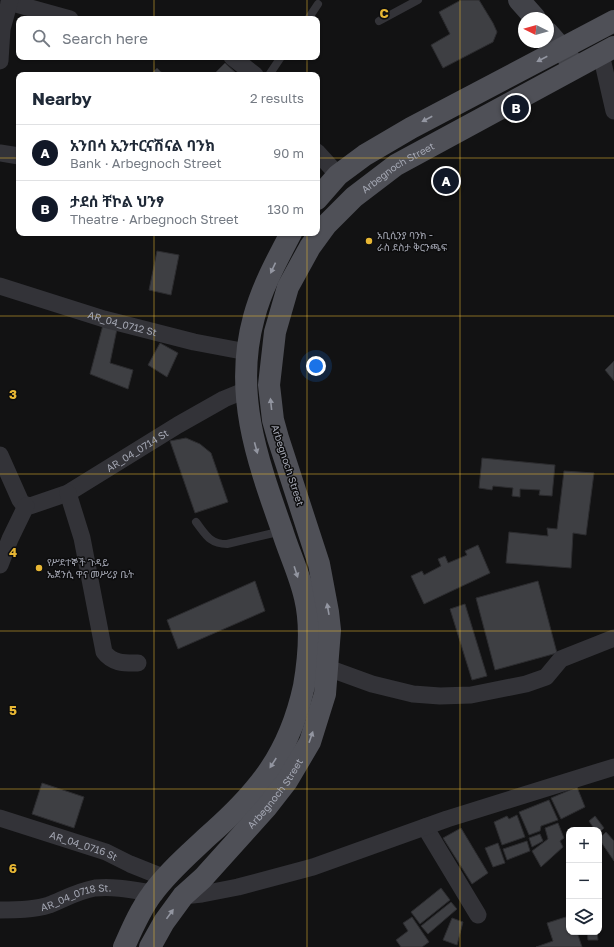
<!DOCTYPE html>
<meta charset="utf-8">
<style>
:root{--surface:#fff;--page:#f6f6f7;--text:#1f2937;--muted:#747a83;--line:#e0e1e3;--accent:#111827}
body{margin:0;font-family:"Golos Text","Noto Sans Ethiopic",sans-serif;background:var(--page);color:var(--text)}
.controls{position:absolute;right:12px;bottom:12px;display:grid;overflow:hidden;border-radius:8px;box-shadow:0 1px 3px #0004}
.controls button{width:36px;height:36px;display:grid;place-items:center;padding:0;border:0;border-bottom:1px solid var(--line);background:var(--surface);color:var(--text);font:20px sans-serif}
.compass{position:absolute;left:518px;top:12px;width:36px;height:36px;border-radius:50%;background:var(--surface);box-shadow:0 1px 3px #0004;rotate:275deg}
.you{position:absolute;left:316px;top:366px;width:14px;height:14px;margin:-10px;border:3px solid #fff;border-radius:50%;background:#1a73e8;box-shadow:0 0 0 6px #1a73e833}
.badge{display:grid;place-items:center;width:26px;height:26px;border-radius:50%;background:var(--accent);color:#fff;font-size:13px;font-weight:700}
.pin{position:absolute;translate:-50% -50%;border:2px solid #fff;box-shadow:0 1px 4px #0006}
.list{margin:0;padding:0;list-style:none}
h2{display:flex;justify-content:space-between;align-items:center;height:52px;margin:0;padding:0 16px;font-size:17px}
h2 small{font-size:13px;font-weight:400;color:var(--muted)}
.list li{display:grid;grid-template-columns:26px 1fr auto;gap:12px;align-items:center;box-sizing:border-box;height:56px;padding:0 16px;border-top:1px solid var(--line)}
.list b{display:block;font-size:15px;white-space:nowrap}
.list p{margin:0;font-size:13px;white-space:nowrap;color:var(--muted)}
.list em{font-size:13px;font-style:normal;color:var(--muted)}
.icon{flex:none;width:22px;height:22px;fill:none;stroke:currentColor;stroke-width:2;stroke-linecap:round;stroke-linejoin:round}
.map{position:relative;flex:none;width:614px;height:947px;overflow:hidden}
.search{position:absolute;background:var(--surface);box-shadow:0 1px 3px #0004;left:16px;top:16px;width:304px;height:44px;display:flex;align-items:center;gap:10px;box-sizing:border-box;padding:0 14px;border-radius:8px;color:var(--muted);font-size:15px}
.panel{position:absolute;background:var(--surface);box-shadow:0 1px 3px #0004;left:16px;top:72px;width:304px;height:164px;border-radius:8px}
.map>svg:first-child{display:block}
.building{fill:#3e3f43;stroke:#2c2c2f}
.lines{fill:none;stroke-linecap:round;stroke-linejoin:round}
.lane{stroke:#333338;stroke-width:8}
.street{stroke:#333338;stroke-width:17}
.secondary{stroke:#414248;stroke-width:22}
.primary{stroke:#4f5057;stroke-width:22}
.oneway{fill:#9396a1}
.grid{fill:none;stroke:#e8b734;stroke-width:1;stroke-opacity:0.55}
.poi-dot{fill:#e8b734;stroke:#0d0d0e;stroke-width:1.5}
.labels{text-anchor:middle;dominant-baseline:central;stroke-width:3;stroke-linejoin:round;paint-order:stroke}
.street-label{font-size:10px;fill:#a4a7b3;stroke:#0d0d0e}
.poi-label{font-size:10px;fill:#a4a7b3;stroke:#0d0d0e;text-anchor:start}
.grid-label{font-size:13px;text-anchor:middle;font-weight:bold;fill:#e8b734;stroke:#0d0d0e;stroke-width:3;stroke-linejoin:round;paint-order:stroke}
</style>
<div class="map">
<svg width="614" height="947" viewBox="0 0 614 947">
<rect width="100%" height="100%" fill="#121213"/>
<path class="building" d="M461,0H479L493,23L497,32L493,42L443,68L431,45L450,34L439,12Z
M225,63L236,73L237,75H213Z
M157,68L161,72L166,75H150Z
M157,251L179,255L171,295L149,290Z
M104,321L117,329L110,363L133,370L128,389L90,374Z
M160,343L178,353L167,377L148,365Z
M614,361V381L605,370Z
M186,438L200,444L211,453L228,502L195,513L170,441Z
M482,458L555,465L552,496L539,495L540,490L520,489V497L512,496L513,488L493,486L492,490L479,488Z
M564,471L594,473L586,535L573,533L571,568L506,563L509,532L548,536L547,528L557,529Z
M478,545L490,573L424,604L411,576L422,571L424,575L441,566L438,559L445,556L448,563L467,555L465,551Z
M255,581L265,611L178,649L167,620Z
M538,581L557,653L495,670L476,598Z
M465,604L487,676L472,680L450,609Z
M42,783L84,797L74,828L32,814Z
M577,787L585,807L561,819L551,798Z
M549,800L558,820L541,826L540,831L529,835L519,812Z
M517,815L525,837L502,845L494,822L507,816L509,819Z
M595,816L604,828L599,833V830H595L589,821Z
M558,823L564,838L560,841L563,847L541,867L532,851L548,839L545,828Z
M461,828L488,873L472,884L443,838Z
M606,832L614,841V861L599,839Z
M540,834L543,841L532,847L529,838Z
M527,841L530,851L507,860L503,849Z
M498,843L505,863L493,867L485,848Z
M441,888L450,900L420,924L411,912Z
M451,902L457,909L428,934L421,926Z
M569,916V932H577L582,947H536L553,941L547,923Z
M412,917L429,942L422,947H401L396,940L408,931L403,923Z
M452,918L463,922L457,945L443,940Z
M587,932H597L598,940H588Z"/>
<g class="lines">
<path class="lane" d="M308,19L318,4
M379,21L418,0
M269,75L281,57
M196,522C206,535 210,544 227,544L282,531"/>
<g class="street">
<path d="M9,2L70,19"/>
<path d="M601,54L614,111"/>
<path d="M232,57L255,75"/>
<path d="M0,61L2,29L10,0"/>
<path d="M317,152L338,175"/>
<path d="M0,153L19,156"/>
<path id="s1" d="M0,286L104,319L194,342L247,352"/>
<path id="s2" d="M0,455L20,500L23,504L30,506L68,493L178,425L224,399L246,390"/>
<path d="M68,493L82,538L104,652C113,664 125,663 138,663"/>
<path d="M0,565L10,539L26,506"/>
<path d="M328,668L372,684L413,694L440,696L471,695L526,684L546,677L561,659L614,638"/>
<path id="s3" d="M0,818L106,852L130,864L165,878"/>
<path d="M425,827L478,915"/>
<path d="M183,896L202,894L238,887L313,867L447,819L614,767"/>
<path id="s4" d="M0,910C15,910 34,910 49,905C64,899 78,891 95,888C114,886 133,890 152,893"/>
</g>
<path class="secondary" d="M519,0L535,18
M548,33L562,49L572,63"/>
<g class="primary">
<path d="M317,199L338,175L365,155L411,128L614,21"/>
<path d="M124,947C132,929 140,910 152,894C167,873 188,855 207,837C224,822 241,806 255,789C280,760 296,723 304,686C309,657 312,627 305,598C300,575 289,553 282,530C257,459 233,393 254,317C262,287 277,260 291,233"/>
<path id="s5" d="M150,947L164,922L183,896L203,878L266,808L287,781L310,742L325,694L330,630L328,612L319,564L278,438L273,420L269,385L275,332L288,287L310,247L326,225L354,197L396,165L614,47"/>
</g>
</g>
<defs><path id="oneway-solid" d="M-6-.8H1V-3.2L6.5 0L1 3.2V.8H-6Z"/></defs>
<g class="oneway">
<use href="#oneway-solid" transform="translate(542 59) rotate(153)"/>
<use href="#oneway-solid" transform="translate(427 119) rotate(152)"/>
<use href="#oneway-solid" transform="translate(273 268) rotate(115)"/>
<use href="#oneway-solid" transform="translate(271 404) rotate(-96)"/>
<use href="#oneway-solid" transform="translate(256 448) rotate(75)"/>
<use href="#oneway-solid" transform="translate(296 572) rotate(72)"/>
<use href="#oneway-solid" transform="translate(328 609) rotate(-100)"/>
<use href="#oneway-solid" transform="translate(311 737) rotate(-71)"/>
<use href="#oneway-solid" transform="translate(273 763) rotate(123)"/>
<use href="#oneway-solid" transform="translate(170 914) rotate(-54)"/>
</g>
<path class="grid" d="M154,0V19M307,0V19M460,0V947M154,57V75M307,57V75M0,158H19M317,158H614M154,233V947M307,233V947M0,316H614M0,474H614M0,631H614M0,789H614"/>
<g class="poi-dot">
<circle cx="369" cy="241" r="4"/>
<circle cx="39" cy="568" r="4"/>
</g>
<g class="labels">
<g class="street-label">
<text stroke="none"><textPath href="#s5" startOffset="895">Arbegnoch Street</textPath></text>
<text stroke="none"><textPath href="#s1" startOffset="128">AR_04_0712 St</textPath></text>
<text stroke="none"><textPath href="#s2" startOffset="183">AR_04_0714 St</textPath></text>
<text transform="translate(288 465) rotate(72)">Arbegnoch Street</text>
<text stroke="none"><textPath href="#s5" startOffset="199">Arbegnoch Street</textPath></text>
<text stroke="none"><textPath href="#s3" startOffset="88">AR_04_0716 St</textPath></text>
<text stroke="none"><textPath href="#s4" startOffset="78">AR_04_0718 St.</textPath></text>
</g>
<g class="poi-label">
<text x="377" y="235">አቢሲንያ ባንክ -<tspan x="377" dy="12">ራስ ደስታ ቅርንጫፍ</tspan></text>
<text x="47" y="562">የሥደተኞች ጉዳይ<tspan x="47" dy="12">ኤጀንሲ ዋና መሥሪያ ቤት</tspan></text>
</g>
</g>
<g class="grid-label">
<text x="384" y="18">C</text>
<text x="13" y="399">3</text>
<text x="13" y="557">4</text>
<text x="13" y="715">5</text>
<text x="13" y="873">6</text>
</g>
</svg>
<div class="controls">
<button>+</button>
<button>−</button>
<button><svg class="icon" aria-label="layers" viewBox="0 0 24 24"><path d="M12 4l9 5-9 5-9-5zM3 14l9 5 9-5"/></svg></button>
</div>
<svg class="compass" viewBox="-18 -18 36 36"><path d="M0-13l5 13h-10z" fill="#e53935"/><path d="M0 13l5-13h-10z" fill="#747a83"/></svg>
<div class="you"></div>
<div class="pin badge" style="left:446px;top:181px">A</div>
<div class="pin badge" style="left:516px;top:108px">B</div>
<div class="search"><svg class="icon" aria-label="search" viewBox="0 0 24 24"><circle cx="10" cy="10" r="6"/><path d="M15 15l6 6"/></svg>Search here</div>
<section class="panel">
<h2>Nearby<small>2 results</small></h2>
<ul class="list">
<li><span class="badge">A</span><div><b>አንበሳ ኢንተርናሽናል ባንክ</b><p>Bank · Arbegnoch Street</p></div><em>90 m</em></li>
<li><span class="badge">B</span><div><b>ታደሰ ቸኮል ህንፃ</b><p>Theatre · Arbegnoch Street</p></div><em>130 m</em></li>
</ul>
</section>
</div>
